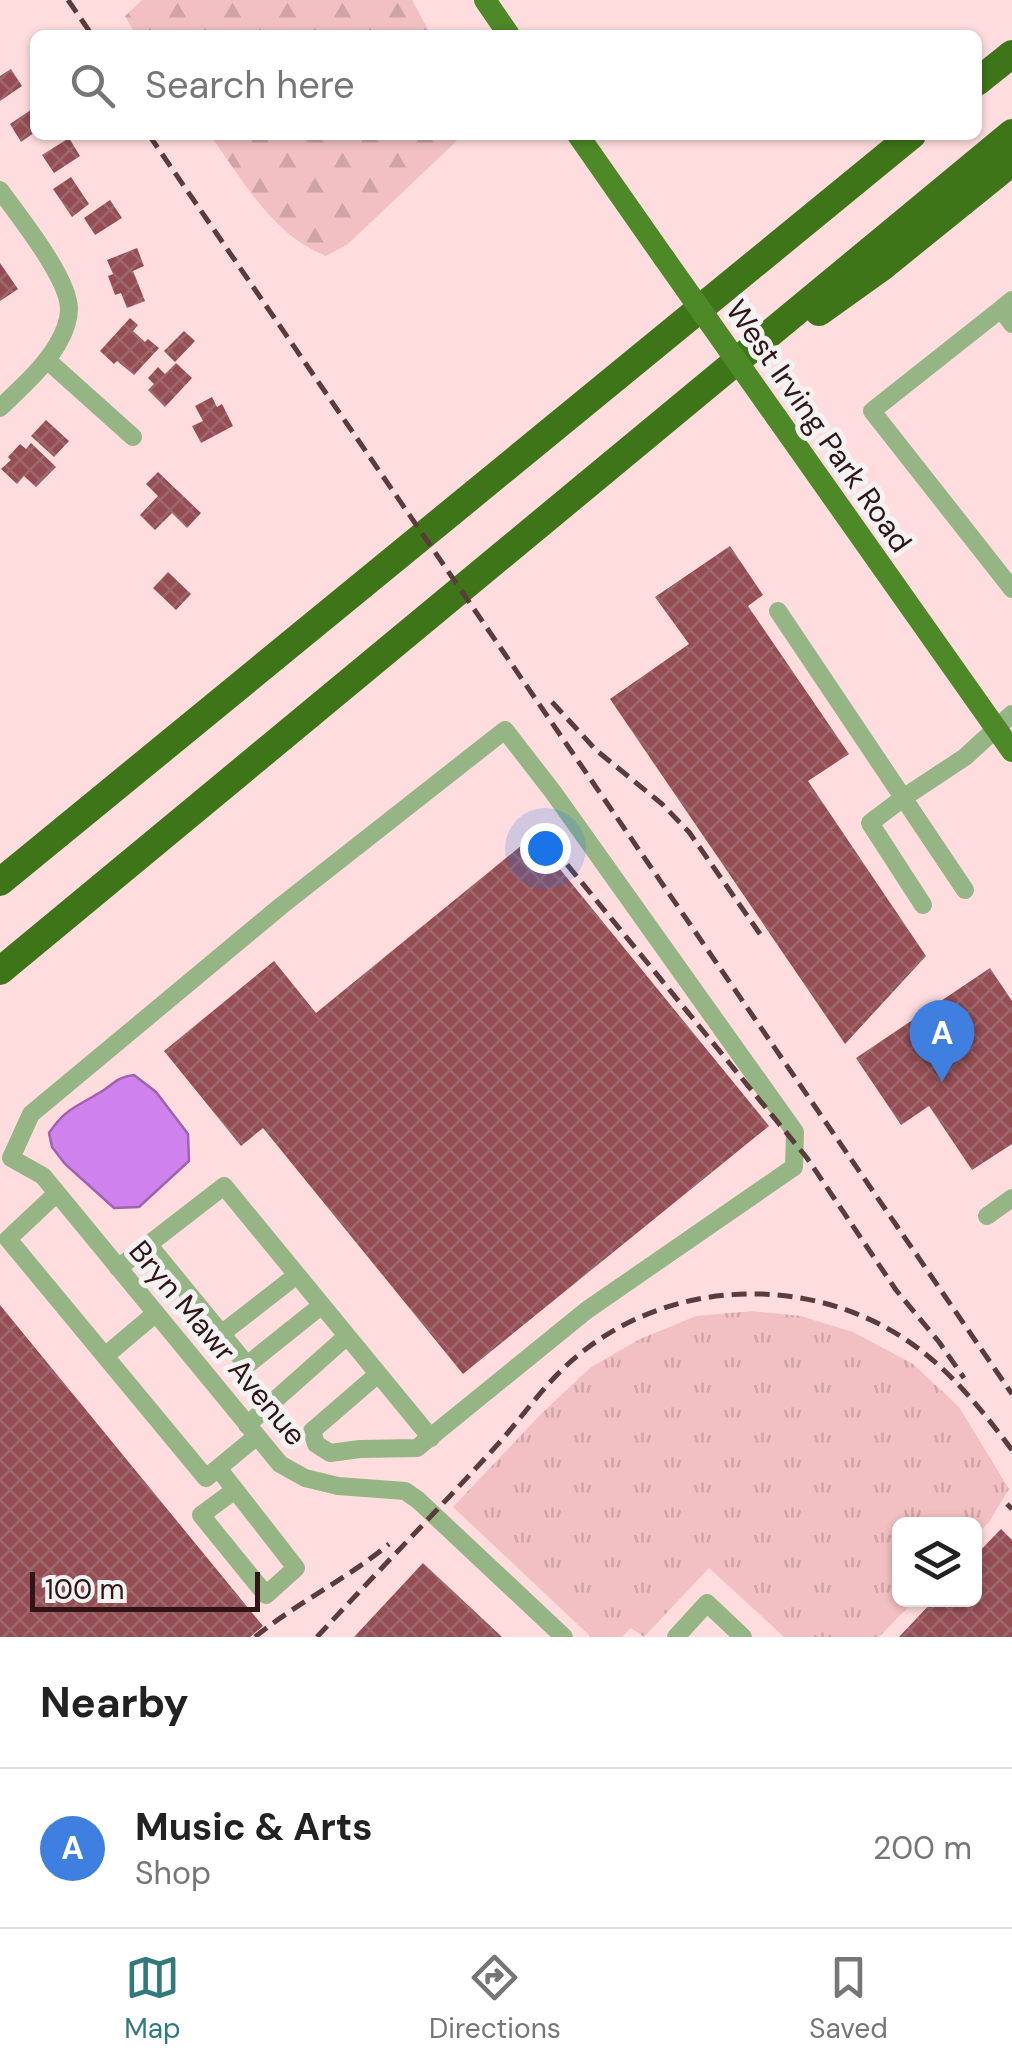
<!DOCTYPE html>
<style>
:root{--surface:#fff;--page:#f2f2f2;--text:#222;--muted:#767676;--line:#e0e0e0;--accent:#317a7b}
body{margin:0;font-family:"DM Sans",sans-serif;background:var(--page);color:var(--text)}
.controls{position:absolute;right:30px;bottom:30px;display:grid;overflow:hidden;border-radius:15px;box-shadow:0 2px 8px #0004}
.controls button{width:90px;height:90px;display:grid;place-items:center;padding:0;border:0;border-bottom:2px solid var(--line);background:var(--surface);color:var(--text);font:50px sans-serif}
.scale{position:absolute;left:30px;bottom:25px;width:230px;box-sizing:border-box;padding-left:10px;border:5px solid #311416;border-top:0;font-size:28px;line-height:35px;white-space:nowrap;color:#311416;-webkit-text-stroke:8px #f3f3f3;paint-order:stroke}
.you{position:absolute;left:545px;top:848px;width:35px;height:35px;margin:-25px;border:8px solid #fff;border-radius:50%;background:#1a73e8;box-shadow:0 0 0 15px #1a73e833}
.badge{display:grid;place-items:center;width:65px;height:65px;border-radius:50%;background:var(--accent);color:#fff;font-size:32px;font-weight:700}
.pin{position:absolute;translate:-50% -82px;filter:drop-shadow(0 2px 5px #0008)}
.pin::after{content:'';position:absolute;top:52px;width:35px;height:30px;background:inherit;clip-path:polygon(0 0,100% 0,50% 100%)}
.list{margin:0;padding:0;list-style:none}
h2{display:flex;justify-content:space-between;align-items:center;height:130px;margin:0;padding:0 40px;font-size:42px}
h2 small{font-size:32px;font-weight:400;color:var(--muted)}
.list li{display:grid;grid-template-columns:65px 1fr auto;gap:30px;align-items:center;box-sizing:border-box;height:160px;padding:0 40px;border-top:2px solid var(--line)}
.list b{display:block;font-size:38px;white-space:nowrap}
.list p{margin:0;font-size:32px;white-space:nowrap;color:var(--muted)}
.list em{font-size:32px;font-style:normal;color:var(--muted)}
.icon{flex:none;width:55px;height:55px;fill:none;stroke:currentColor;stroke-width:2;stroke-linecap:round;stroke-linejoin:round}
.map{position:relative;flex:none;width:1012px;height:1637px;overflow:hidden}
.search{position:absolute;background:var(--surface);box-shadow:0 2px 8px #0004;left:30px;right:30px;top:30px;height:110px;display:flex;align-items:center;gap:25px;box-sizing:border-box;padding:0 35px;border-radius:15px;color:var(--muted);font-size:38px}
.sheet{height:290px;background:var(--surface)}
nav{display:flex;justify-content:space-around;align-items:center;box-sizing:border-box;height:140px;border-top:2px solid var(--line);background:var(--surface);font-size:28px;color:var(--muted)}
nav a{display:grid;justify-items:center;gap:5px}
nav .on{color:var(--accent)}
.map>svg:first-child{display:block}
.grass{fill:url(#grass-tufts)}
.forest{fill:url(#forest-firs)}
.water{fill:#cf82ee;stroke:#a061ad;stroke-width:2.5}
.building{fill:url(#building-cross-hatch)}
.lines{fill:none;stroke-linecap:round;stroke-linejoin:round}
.minor{stroke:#95b585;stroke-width:18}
.major{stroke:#4d8927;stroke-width:22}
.highway{stroke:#3e7518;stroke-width:28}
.rail{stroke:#5a3c3d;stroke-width:5;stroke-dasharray:15 8;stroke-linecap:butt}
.major-bridge{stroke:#4d8927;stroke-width:22}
.labels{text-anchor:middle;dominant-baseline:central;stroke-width:10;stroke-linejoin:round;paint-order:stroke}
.street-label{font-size:30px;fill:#311416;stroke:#f3f3f3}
</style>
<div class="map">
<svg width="1012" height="1637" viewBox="0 0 1012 1637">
<defs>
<pattern id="grass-tufts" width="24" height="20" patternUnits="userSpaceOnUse" patternTransform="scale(2.5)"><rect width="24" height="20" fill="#f2c0c2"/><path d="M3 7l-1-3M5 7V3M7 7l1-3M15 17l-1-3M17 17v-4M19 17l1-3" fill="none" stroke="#d0a4a6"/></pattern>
<pattern id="forest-firs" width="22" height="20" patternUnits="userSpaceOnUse" patternTransform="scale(2.5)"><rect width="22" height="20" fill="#f2c0c2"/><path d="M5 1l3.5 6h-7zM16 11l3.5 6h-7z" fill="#d0a4a6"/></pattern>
<pattern id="building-cross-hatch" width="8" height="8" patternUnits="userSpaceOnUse" patternTransform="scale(2.5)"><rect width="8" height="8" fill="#934d53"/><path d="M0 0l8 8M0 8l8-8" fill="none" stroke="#9e686c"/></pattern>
</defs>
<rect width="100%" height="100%" fill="#ffddde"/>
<path class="grass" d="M752,1311L801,1316L853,1332L913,1364L959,1407L1009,1489L989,1522L975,1537L974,1524H900V1600H915L879,1637H784L709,1568L644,1637L631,1628L622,1637H591L453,1507L541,1414L591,1367L640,1339L696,1316Z"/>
<path class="forest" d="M142,0H412L431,35H136L125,16Z
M210,135H463L348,244L326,256C272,235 243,180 210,135Z"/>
<path class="water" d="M134,1075L156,1092L188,1134L189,1161L139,1207L114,1208L65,1164L52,1147L49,1133C65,1109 76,1107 99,1093C113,1085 116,1077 134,1075Z"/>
<path class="building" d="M11,69L22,86L0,101V76Z
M35,107V132L21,142L10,124Z
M69,138L80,156L54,173L42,155Z
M71,177L89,204L72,217L53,189Z
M110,200L122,218L95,235L84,218Z
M137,248L144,266L133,271L145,301L127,308L121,293L115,295L108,276L113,274L107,260Z
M0,263L18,289L0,301Z
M130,318L138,325L133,331L145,342L148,339L159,348L134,375L117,361L114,364L100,351Z
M184,331L195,341L175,362L164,351Z
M176,363L192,378L165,407L148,390L154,384L148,378L158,367L165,374Z
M212,397L217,407L222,404L233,426L201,443L192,426L203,421L195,406Z
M46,420L69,441L54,457L31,436Z
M31,443L56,467L36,487L24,476L17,484L1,469L11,460L8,457L20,444L26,449Z
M158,472L201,513L187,528L172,513L155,530L140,515L158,496L146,484Z
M730,546L763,595L748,606L849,754L808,781L926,956L845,1044L610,699L689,644L655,597Z
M168,572L191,594L176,610L153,588Z
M533,836L769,1126L463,1374L263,1128L241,1146L164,1051L274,961L316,1013Z
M990,968L1012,1001V1144L972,1170L929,1106L901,1125L856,1058Z
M0,1305L263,1626L250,1637H0Z
M1001,1529L1012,1540V1637H899L934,1600H974V1557Z
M423,1563L502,1637H354Z"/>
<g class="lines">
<path class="minor" d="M0,190C19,217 69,278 69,309C69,321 63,335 57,345C43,369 19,389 0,408
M1012,300L1001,309L1012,324
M1001,309L872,411L1012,589
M47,360L133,437
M778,611L965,890
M923,905L870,823L903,798L965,757L1012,714
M57,1193L8,1239L206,1478L257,1436
M987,1216L1012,1198
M148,1244L247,1365L322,1305
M118,1268L224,1186L431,1438
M221,1334L297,1275
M105,1356L156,1313
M378,1374L312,1431L316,1444L330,1453L360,1449L417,1448L587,1310L794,1167L795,1132L553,792L505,730L281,906L31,1114L11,1158L43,1176L280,1464L305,1478L338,1486L405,1491L418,1500L564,1637
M247,1425L347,1336
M218,1468L296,1568L266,1595L201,1515L235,1490
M676,1637L707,1603L743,1637"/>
<path class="major" d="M485,0L509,35
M578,135L664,258
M777,418L1012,751"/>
<path class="highway" d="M977,82L1012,54
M819,312L882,267L1012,162
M0,882L912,135
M0,971L1012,133"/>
<path class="rail" d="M68,0L92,35
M149,135L1012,1394
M552,702L596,750L662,804L689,832L760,934
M538,829L807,1158L896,1290L939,1342L964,1378
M1007,1504L1012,1509
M255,1637C298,1602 347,1579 389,1544
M317,1637C377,1572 439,1509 499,1443C528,1410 551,1375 586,1349C683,1275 823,1276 919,1349C955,1376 985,1414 1012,1450"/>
<path class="major-bridge" d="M664,258L777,418"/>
</g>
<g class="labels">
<g class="street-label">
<text transform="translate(819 426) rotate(55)">West Irving Park Road</text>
<text transform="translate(218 1343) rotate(50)">Bryn Mawr Avenue</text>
</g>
</g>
</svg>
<div class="controls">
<button><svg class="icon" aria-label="layers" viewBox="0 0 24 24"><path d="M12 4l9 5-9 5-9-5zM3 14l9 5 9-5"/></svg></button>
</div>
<div class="scale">100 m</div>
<div class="you"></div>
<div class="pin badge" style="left:942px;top:1082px;background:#3f7fe0">A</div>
<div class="search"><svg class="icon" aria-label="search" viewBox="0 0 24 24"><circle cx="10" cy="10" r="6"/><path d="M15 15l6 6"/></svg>Search here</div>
</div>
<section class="sheet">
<h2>Nearby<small></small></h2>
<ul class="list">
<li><span class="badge" style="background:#3f7fe0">A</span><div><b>Music &amp; Arts</b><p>Shop</p></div><em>200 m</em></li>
</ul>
</section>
<nav>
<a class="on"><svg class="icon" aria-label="map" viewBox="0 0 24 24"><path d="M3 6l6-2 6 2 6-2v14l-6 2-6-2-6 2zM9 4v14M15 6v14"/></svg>Map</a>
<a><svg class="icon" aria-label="directions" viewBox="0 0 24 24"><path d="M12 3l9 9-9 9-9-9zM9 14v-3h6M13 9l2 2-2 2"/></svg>Directions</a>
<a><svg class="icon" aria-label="saved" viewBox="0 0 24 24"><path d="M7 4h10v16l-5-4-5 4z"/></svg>Saved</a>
</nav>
